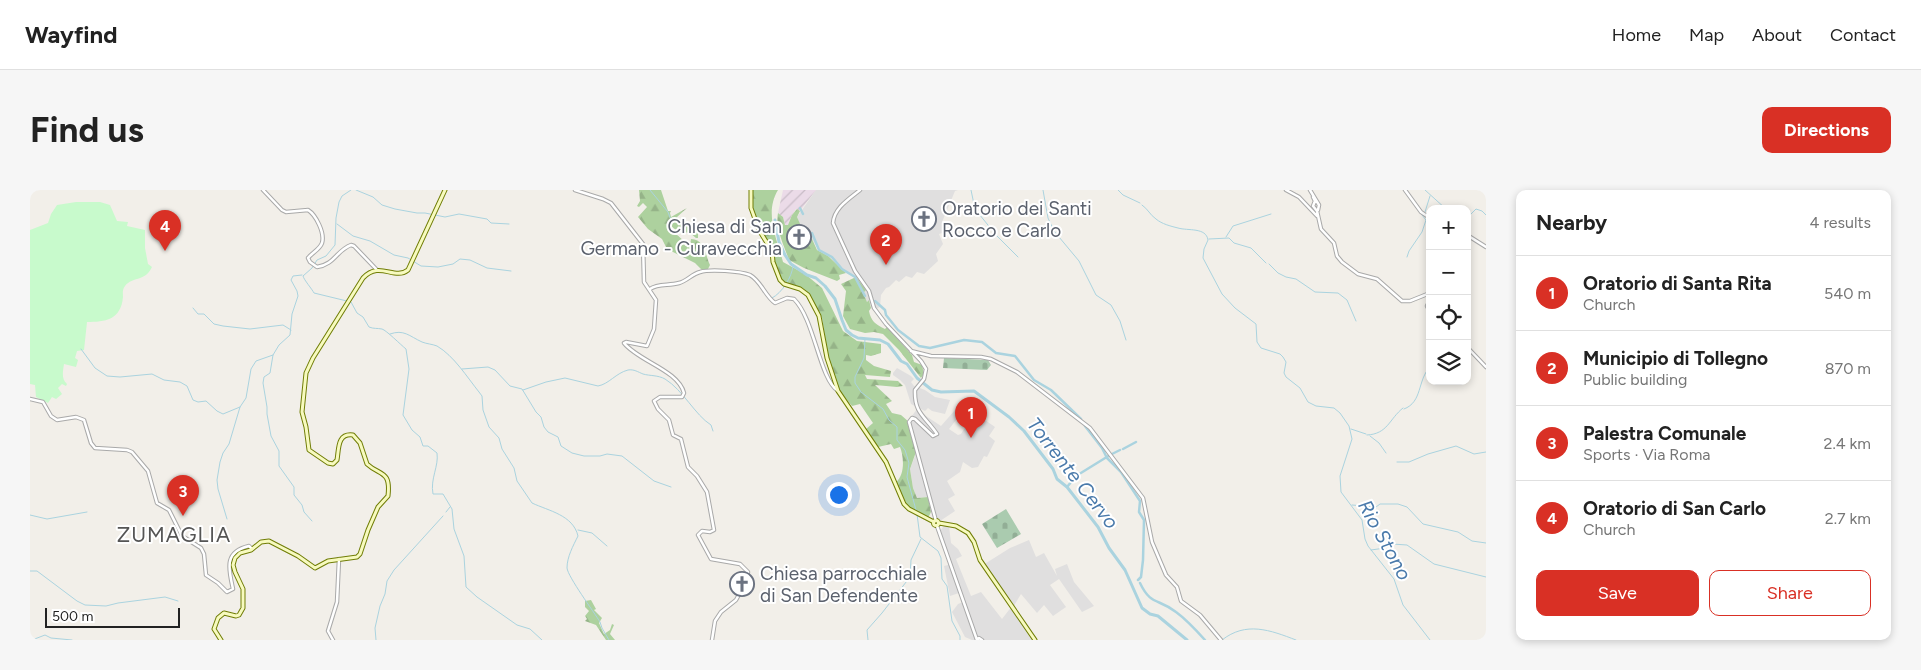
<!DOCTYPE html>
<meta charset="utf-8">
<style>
:root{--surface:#fff;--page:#f6f6f6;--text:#222;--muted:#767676;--line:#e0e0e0;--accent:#d93025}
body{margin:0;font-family:Figtree,sans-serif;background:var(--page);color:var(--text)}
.controls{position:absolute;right:15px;top:15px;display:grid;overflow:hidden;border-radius:10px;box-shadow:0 2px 8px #0003}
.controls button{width:45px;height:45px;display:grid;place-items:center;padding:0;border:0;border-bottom:1px solid var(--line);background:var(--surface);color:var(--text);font:25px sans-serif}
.scale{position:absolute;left:15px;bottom:12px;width:135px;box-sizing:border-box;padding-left:5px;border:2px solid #222;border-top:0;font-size:14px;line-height:18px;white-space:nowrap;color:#222;-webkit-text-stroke:4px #fff;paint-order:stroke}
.you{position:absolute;left:808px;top:304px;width:18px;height:18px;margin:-12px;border:4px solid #fff;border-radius:50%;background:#1a73e8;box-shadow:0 0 0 8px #1a73e833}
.badge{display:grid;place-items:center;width:32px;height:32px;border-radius:50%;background:var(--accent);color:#fff;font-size:16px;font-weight:700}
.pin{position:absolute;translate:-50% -41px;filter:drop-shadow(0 1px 2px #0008)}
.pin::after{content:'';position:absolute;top:26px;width:18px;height:15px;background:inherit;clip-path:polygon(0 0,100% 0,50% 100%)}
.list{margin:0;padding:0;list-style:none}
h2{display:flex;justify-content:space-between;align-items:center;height:65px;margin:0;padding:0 20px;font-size:21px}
h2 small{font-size:16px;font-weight:400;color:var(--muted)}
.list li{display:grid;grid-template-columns:32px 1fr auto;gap:15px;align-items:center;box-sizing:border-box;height:75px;padding:0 20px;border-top:1px solid var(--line)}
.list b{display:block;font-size:19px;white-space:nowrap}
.list p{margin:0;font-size:16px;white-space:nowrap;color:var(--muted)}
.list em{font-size:16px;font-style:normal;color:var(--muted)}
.actions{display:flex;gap:10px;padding:15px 20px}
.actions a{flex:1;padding:11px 0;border:1px solid var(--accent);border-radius:10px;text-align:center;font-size:18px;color:var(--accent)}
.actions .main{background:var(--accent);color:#fff}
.icon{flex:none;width:28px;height:28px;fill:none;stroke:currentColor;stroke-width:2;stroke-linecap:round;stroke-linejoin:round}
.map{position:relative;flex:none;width:1456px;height:450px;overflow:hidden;border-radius:10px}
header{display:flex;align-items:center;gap:30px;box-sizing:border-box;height:70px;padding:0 25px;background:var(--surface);border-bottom:1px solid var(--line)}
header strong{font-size:24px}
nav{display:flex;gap:28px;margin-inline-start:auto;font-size:18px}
.intro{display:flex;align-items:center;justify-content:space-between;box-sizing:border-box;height:120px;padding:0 30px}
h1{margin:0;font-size:35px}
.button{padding:12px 22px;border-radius:10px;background:var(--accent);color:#fff;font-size:18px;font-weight:700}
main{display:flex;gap:30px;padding:0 30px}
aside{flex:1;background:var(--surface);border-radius:10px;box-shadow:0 2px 8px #0003}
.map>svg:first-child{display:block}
.residential{fill:#e0dfdf}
.industrial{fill:url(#industrial-furrows)}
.forest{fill:url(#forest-firs)}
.cemetery{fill:url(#cemetery-stones)}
.park{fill:#c8facc}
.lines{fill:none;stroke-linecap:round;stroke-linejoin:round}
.stream{stroke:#aad3df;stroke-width:1}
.canal{stroke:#aad3df;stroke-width:2.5}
.river{stroke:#aad3df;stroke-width:3}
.tertiary-casing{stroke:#a9a9a9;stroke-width:4.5}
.secondary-casing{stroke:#707d05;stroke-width:5}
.tertiary{stroke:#fff;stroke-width:2.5}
.secondary{stroke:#f7fabf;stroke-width:3}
.labels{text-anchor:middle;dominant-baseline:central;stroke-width:4;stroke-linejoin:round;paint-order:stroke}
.worship-label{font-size:19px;fill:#5b616d;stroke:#fff;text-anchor:start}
.water-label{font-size:20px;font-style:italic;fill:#4a7aab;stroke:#fff}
.quarter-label{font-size:21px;letter-spacing:1px;fill:#555;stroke:#fff}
</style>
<header>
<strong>Wayfind</strong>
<nav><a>Home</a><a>Map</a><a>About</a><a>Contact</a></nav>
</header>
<div class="intro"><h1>Find us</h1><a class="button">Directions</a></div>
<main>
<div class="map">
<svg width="1456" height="450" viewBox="0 0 1456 450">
<defs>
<pattern id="industrial-furrows" width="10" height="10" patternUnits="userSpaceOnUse" patternTransform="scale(1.25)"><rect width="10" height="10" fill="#ebdbe8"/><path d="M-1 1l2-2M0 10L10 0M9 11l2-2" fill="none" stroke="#c9bcc7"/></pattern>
<pattern id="forest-firs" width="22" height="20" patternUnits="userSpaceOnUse" patternTransform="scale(1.25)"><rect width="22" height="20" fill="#add19e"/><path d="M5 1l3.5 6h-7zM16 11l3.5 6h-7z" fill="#95b388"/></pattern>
<pattern id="cemetery-stones" width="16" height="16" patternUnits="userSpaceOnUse" patternTransform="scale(1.25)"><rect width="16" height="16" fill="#aacbaf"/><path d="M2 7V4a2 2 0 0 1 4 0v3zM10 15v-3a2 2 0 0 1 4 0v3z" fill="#92ae96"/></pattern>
</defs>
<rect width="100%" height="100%" fill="#f2efe9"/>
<path class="residential" d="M786,0H928L925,1L912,32V43L909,44L913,54L906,64L908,71L894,84L887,82L882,88L876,86L869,92L866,90L859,97L856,98L851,105L850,117L846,119L842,108L837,112L833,107L826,88L816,83L798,66L790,63L782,49L769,52L764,50L763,48L766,40L770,36L767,27Z
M867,178L881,186L884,189L881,192L884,196L895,200L905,207L920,210L915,224L902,221L898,218L895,221L881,214L875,195L870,190L863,185V183Z
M887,219L890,224H893L911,236L925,220L930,225L919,239L928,245L931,244L936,236L943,230H955L965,237L959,246L965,251L957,267L954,266L948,277L942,278L933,272L930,282L917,291L925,305L918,309L925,321L910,331L907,330L899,304L898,307L887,308L883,298L880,279L885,266L879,230Z
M914,336H919L921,353L928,359L932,366L926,369L941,406L951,402L972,429L982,416L953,375L980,358L999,350L1006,367L1014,363L1027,386L1025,379L1037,374L1044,392L1064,416L1052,422L1029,389L1020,395L1036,417L1023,426L1014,415L1007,423L991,404L985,414L984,420L1005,450H942L935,447L922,422L928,414L933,412L929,403L920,406L914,376L922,374L910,341Z"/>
<path class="industrial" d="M753,0H786L770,21L766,19L762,25L758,35H755L753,27L748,23Z"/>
<path class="forest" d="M609,0H631L638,21H641L640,23L641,27L657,18L647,27L648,29C655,30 663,35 668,41V48H666L660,43L647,41L640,35L638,37L654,51L655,56H660L661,49C675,49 675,65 680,75L678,79L672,80L665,73L637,59L632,49L618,39L608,27L617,17L613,13L609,17L607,16L610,11Z
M722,0H748C734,23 747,49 753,72L775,84L792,98L813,141L827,151L851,154V163L841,166L836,165V170L844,176L861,181L860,187L835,185L837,189L868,191L873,196L867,197L845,195L862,211L856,214L862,223L871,225L879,232L887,259L880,279L883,298L887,308L898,307L901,322L898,328L878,317L866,292C875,285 874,267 870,257L864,259L861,254L848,257L836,239L843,233L830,214L822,216L810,202L798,168L792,128L780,107L774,99L752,91L744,72L743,61L730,39L722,18Z
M767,19L770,21L767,27L771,36L766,40L763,48L764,50L769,52L782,49L787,60L798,66L816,83L809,85L810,89L807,91L774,78L759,70C754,56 745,38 748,23L753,27L755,35H758L762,25Z
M826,87L836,100L833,103L837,112L839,110L841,118L839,121C841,131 845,134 855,139L857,137L882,165L884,172L892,175L894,184L891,188L869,160L853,144L844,142L835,143L820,139L813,126L816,101L811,94Z
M561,410L566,419L564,420L572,428L569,433L574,444L580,440L582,434L584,435L580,444L585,450H576L566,435L555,431L557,429L555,426L559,421L555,417V411Z"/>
<path class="cemetery" d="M914,168L958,170L961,175L957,180L913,178Z
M976,319L991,344L967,358L952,334Z"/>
<path class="park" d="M46,12H70L80,15L87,31L98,32L97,36L115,40V58L118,74L122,77C115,92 103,86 95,96C92,100 93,103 93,107C91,130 75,132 57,132L54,160L47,161L45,168L48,170L46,177L34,174C33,181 31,189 37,194L36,196L32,194L28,198L32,204L26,209L22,207L18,213L6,207L5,195L0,194V40L18,33L21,24L27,15Z"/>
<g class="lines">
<path class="stream" d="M321,0L312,6L309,12L306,28L305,55L296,66L287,70L282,78L273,86C274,90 282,99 284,103L321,112L327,123L333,127L339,137C344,139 347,138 352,139C356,140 371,155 376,159L379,179L373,225L382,240L390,247L393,256H398L407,263C409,276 400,289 403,304H413L422,319L424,339L434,366L436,397L447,407L487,435L500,439L512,450
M326,0L343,7L352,15L365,19L387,23H395L415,27L429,24L457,29L461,33L479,34
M620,0L638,22L641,30
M941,0L945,19L966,45L988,67
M1013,0L1018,28L1024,41L1049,71L1066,105L1081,115L1090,131L1096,150
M1088,0L1093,5L1110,13
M1395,0L1416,19
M1112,15C1118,19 1120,25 1126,29C1132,34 1140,36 1148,38C1158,41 1176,37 1178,50L1174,59L1173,68L1192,104L1205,118L1226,134L1227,152L1231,158L1250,164L1253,167L1256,172L1254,183L1256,187L1270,198L1278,212L1286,216L1304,218L1310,223L1319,236L1322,249L1310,286L1311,302L1332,330L1335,349L1338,356L1364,389L1373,415L1400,450
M1395,22L1400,6
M1437,28L1446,19L1452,21L1456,25
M307,34L323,46L340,51L364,65L378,68L391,76L408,77L423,74L430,69L440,70L457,78L481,81
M1196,47L1203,36L1241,24
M1179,49L1199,48L1204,53L1221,58L1236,73
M1377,67L1379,61L1392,42L1396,30L1392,25
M1239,74L1248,83L1256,87L1266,89L1285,102L1308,103L1317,110L1326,131
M272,85L263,86L261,90L267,101L268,106L262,124L260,145L249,155L243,165L240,183L234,187L233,193L237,217V224L241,246L249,261V276L264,297V305L272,315L274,322L282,331
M742,108C752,103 762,87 763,76
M163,118L168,124H174L184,134L193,136L220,139L253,135L261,140
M360,144C374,139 379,146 392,152C397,154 402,154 407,156C424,166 437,187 449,202L452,206L453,220L459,237L469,248L472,259L484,278L487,291L502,313C519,321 543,325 548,346C543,356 537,367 537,378C538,387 564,422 570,432L572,438L579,450
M835,149L834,168L825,187V193L831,202L853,219L859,230L867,237V250L875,260L879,273L877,287L886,320
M51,159L65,178L77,186L90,187L122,184L134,190L150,192L157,196L163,210L168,212L176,211L187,221L193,224L210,217
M432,179L458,177L465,180L480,196L492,199L506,222L511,227L514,237L518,242L528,247L531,256L542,263L554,266H570L577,264L592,266L624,291L641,297
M493,200L516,192L535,188L568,196C579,194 586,183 598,180C604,179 608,182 613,184C620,186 628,185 635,189C653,200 665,225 681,235L683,241
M1374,219C1393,212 1387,190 1400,177
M1321,239L1336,244
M1337,245C1358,244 1359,229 1373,218
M1340,246L1349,253L1356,263
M1367,272H1379L1398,264L1426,256L1444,264L1456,262
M1322,315L1346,317L1350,314H1368L1377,317L1393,334L1428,342L1442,351L1456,353
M416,322L420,317
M887,324L890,347L908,361L911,368L912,389L917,396L922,431L930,446V450
M0,325L17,329L57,322
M197,329L188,299L187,290L190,272L193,263L199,254L210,217L216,208L221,179L226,171L243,165
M548,340L562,343L577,356
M1341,360L1355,358L1362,354L1377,355L1404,374L1456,387
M0,381H7L47,411L55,415L76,416L88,413L135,407L148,411
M2,450L15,445L21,448L42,450
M346,450L345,438L350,416L355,404L357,391L364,380L413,326
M838,450L837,440L852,423L880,387L881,370L891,349
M1192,450C1216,431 1240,440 1266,450"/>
<path class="canal" d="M770,18L773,24
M782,43L789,60L802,67L812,79L825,87L835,106
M845,111L855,120L856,125L868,140L889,156L900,158L934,150L952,152L966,163L985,166L1004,190L1021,200L1051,229
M1055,236L1072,258L1077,268L1091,282L1110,311L1109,322L1114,330L1113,370L1111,387L1108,390
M1093,259L1106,252
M1082,264L1090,260
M1037,297L1046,286L1080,265
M1110,393C1121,416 1128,408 1146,422C1157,430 1166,440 1175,450"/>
<path class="river" d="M745,30L749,52L755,65L761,74L777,85L786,88L795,96L805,109L812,130L816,140L822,145L828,148L850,150L858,154L871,171L877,174L887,188L902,200L911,202L944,201L979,227L994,241L1023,279L1027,289L1037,297L1068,337L1079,358L1095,380L1112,418L1120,424L1128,426L1157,450"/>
<defs>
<path id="tertiary" d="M233,0L252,20L256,22L278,20C286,25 295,43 292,53C290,59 282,63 278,68L280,72L287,77C304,75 307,60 321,55L324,56L347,80
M545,0L573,9L581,13L613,54L614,92L626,110L624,139L617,156L596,152L594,153C608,171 648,180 654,203L652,207H630L624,211L628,219L639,230L643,245L651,249L658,277L667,286L677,302L684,340L680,342L672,341L668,345L681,369L710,374L718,382L717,390L706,410L691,422L685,431L682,450
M830,0C819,9 804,18 803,33L825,81L839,101L844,118L856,134L891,171L896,179L894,189L885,200C884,224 896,227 907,244L903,246L885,229L882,228L879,232L906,331
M1256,0L1269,7L1287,26
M1280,0L1289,15L1288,20
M1375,0L1391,22L1400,28
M1283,7L1285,11L1283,16L1287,21L1291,39L1304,53L1307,66L1312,72L1328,84L1347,89L1372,111H1380L1400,103
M1437,45L1456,57
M620,99C628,93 639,96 649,93C657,91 662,84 670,82C680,79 710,81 720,85C731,91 735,106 745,113L757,108L764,109C785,130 789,188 808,201
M1400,110L1397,116L1400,122
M1437,157L1456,177
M881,161L901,166L951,167L961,169L987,182L1060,238L1113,308L1122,352L1136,385L1147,397L1151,411L1170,425L1191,450
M0,209L13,212L21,226L27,230L46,227L54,230L61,253L65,258L97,260L102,262L118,281L127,313L139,320L152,346L171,358L174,364L176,385L188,393L197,402L203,399C199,380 193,362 219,356L222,359
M907,336L947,450
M303,450L298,441L307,412L309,369
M947,450L949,448L952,450"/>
<path id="secondary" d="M721,0V18L729,40L742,61L743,72L750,90L754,94L770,99L778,105L789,126L797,168L808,201L856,272L874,314L879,319L904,332
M903.5 333a2.5 2.5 0 1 1 5 0a2.5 2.5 0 1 1-5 0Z
M909,333L926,336L938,343L944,352L950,370L1005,450
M191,450L184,439L188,428L194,423L206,426L209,425L213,418V399L205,382L203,375L205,368L210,363L221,360L231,352L239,351L268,366L285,378L298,371L327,367L330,364L338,340L348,317L358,306C361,280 350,286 337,274L330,253L323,245C307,243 309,259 307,270L303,274L298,273L279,260L276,237L272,222L276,183L283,168L333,88C350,70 364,91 378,80L415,0"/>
</defs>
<use href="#tertiary" class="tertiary-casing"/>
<use href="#secondary" class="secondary-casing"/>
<use href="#tertiary" class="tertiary"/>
<use href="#secondary" class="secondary"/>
</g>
<defs>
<symbol id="church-ring" viewBox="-11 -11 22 22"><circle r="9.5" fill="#fff" stroke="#6b7280" stroke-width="1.5"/><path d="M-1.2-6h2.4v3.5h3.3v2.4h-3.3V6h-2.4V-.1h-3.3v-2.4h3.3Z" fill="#6b7280"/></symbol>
</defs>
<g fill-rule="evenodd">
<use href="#church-ring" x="880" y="15" width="28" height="28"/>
<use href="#church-ring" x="755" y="33" width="28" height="28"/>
<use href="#church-ring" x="698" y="380" width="28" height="28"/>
</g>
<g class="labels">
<g class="worship-label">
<text x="912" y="18">Oratorio dei Santi<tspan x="912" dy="22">Rocco e Carlo</tspan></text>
<text x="752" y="36" text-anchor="end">Chiesa di San<tspan x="752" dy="22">Germano - Curavecchia</tspan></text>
<text x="730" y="383">Chiesa parrocchiale<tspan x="730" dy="22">di San Defendente</tspan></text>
</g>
<g class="water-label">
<text transform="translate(1043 283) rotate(52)">Torrente Cervo</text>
<text transform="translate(1355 350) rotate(61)">Rio Stono</text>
</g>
<g class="quarter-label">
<text x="144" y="344">ZUMAGLIA</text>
</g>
</g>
</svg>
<div class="controls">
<button>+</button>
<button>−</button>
<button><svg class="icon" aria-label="locate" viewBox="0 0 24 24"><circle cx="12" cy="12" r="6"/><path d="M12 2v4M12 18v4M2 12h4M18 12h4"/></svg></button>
<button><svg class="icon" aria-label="layers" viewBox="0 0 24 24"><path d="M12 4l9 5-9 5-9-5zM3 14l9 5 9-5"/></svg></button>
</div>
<div class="scale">500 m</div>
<div class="you"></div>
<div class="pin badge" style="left:941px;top:248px">1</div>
<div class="pin badge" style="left:856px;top:75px">2</div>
<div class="pin badge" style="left:153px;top:326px">3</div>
<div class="pin badge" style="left:135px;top:61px">4</div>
</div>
<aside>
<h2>Nearby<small>4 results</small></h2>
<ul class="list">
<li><span class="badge">1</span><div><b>Oratorio di Santa Rita</b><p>Church</p></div><em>540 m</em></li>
<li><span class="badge">2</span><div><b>Municipio di Tollegno</b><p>Public building</p></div><em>870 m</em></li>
<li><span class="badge">3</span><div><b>Palestra Comunale</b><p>Sports · Via Roma</p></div><em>2.4 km</em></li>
<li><span class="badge">4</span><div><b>Oratorio di San Carlo</b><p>Church</p></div><em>2.7 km</em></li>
</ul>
<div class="actions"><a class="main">Save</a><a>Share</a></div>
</aside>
</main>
